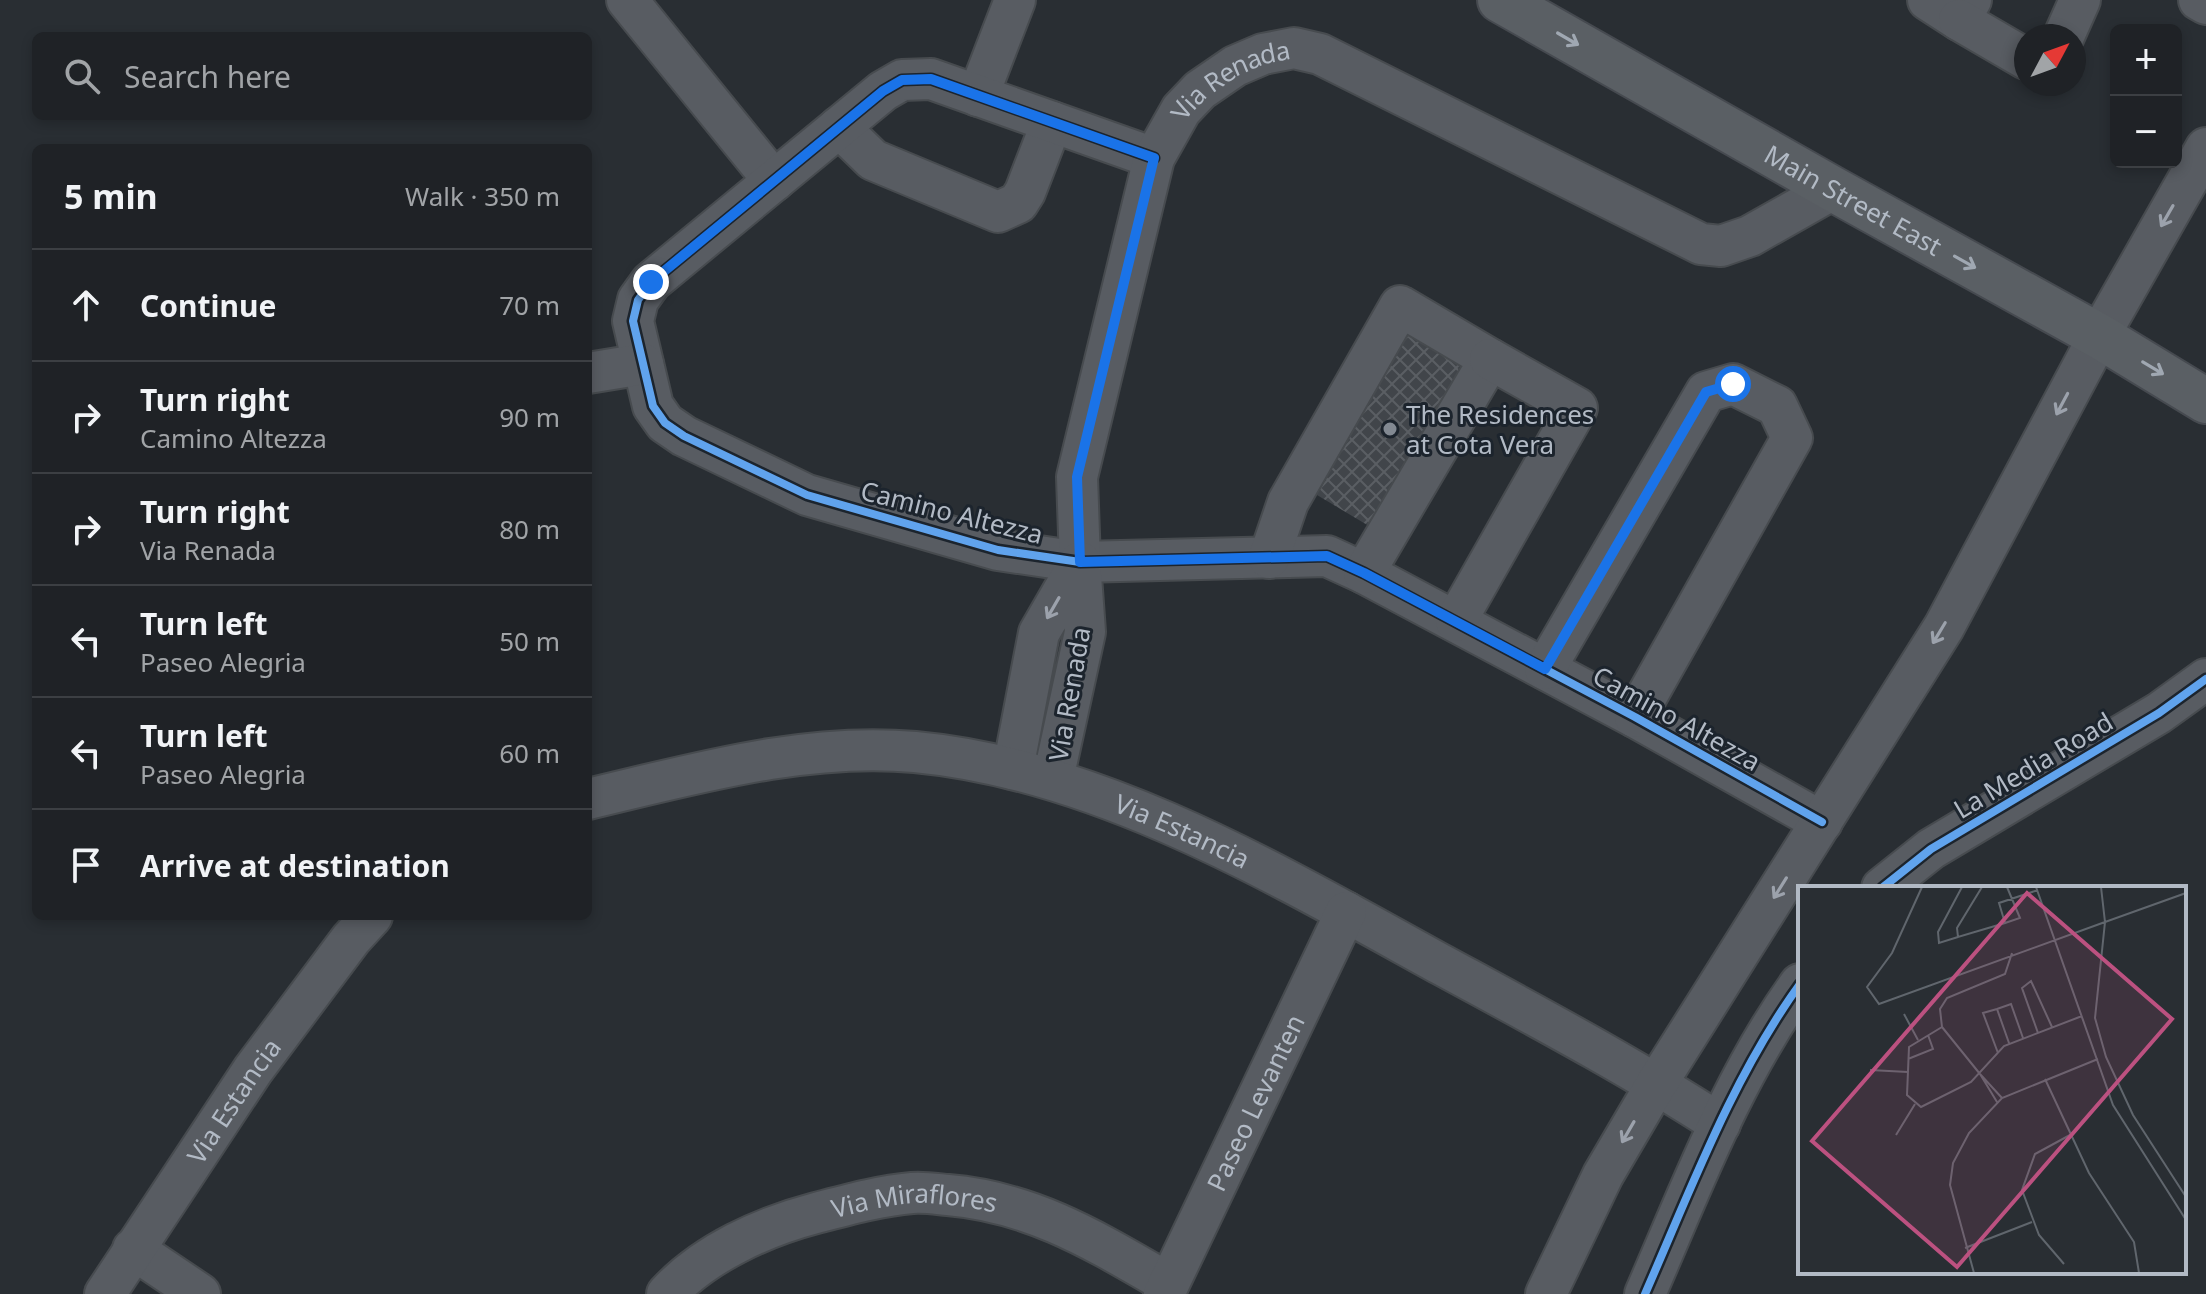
<!DOCTYPE html>
<meta charset="utf-8">
<style>
:root{--surface:#1f2226;--page:#272a2e;--text:#f1f3f6;--muted:#a1a4a7;--line:#3c3f43}
body{margin:0;font-family:"Noto Sans",sans-serif;background:var(--page);color:var(--text)}
.controls{position:absolute;right:24px;top:24px;display:grid;overflow:hidden;border-radius:12px;box-shadow:0 4px 12px #0003}
.controls button{width:72px;height:72px;display:grid;place-items:center;padding:0;border:0;border-bottom:2px solid var(--line);background:var(--surface);color:var(--text);font:40px sans-serif}
.compass{position:absolute;left:2014px;top:24px;width:72px;height:72px;border-radius:50%;background:var(--surface);box-shadow:0 4px 12px #0003;rotate:49deg}
.stop{position:absolute;width:24px;height:24px;margin:-18px;border:6px solid #1a73e8;border-radius:50%;background:#fff}
.stop.end{background:#1a73e8;border-color:#fff;box-shadow:0 2px 8px #0008}
.list{margin:0;padding:0;list-style:none}
h2{display:flex;justify-content:space-between;align-items:center;height:104px;margin:0;padding:0 32px;font-size:34px}
h2 small{font-size:26px;font-weight:400;color:var(--muted)}
.list li{display:grid;grid-template-columns:52px 1fr auto;gap:24px;align-items:center;box-sizing:border-box;height:112px;padding:0 32px;border-top:2px solid var(--line)}
.list b{display:block;font-size:30px;white-space:nowrap}
.list p{margin:0;font-size:26px;white-space:nowrap;color:var(--muted)}
.list em{font-size:26px;font-style:normal;color:var(--muted)}
.icon{flex:none;width:44px;height:44px;fill:none;stroke:currentColor;stroke-width:2;stroke-linecap:round;stroke-linejoin:round}
.map{position:relative;flex:none;width:2206px;height:1294px;overflow:hidden}
.search{position:absolute;background:var(--surface);box-shadow:0 4px 12px #0003;left:32px;top:32px;width:560px;height:88px;display:flex;align-items:center;gap:20px;box-sizing:border-box;padding:0 28px;border-radius:12px;color:var(--muted);font-size:30px}
.panel{position:absolute;background:var(--surface);box-shadow:0 4px 12px #0003;left:32px;top:144px;width:560px;height:776px;border-radius:12px}
.map>svg:first-child{display:block}
.building{fill:url(#building-cross-hatch)}
.lines{fill:none;stroke-linecap:round;stroke-linejoin:round}
.minor-casing{stroke:#474b4f;stroke-width:44}
.major-casing{stroke:#464a50;stroke-width:48}
.minor{stroke:#585c62;stroke-width:40}
.major{stroke:#5a5f64;stroke-width:44}
.cycleway-casing{stroke:#1c242d;stroke-width:13}
.cycleway{stroke:#60a3ed;stroke-width:8}
.oneway{stroke:#a0a8b2}
.oneway2{stroke:#9ca2ac}
.route{stroke:#1a73e8;stroke-width:10}
.poi-dot{fill:#828992;stroke:#1c242d;stroke-width:3}
.labels{text-anchor:middle;dominant-baseline:central;stroke-width:6;stroke-linejoin:round;paint-order:stroke}
.street-label{font-size:26px;fill:#b2bac5;stroke:#1c242d}
.poi-label{font-size:26px;fill:#b2bac5;stroke:#1c242d;text-anchor:start}
.inset-road{fill:none;stroke:#60666d;stroke-width:2}
.view{fill:#bc5180;fill-opacity:0.15;stroke:#bc5180;stroke-width:4}
.inset-edge{fill:none;stroke:#b2bac5;stroke-width:4}
</style>
<div class="map">
<svg width="2206" height="1294" viewBox="0 0 2206 1294">
<defs>
<pattern id="building-cross-hatch" width="8" height="8" patternUnits="userSpaceOnUse" patternTransform="scale(2)"><rect width="8" height="8" fill="#41454a"/><path d="M0 0l8 8M0 8l8-8" fill="none" stroke="#5a5e63"/></pattern>
</defs>
<rect width="100%" height="100%" fill="#292e33"/>
<path class="building" d="M1407,331L1462,363L1374,529L1317,495Z"/>
<g class="lines">
<defs>
<g id="minor">
<path d="M627,0L774,181"/>
<path d="M1928,0L1959,20L1971,0"/>
<path d="M2199,0L2206,4"/>
<path d="M1959,20L2026,59"/>
<path d="M2064,36L2080,0"/>
<path d="M978,96L1015,0"/>
<path d="M839,127L873,160L998,212L1018,203L1025,192L1052,122"/>
<path d="M1154,158L931,79L902,80L883,91L651,282L638,300L633,321L653,406L665,423L684,436L807,495L998,550L1080,562L1327,556L1364,573L1635,717L1822,822"/>
<path d="M588,373L643,364"/>
<path d="M1269,558L1288,502L1400,306L1490,359L1364,573"/>
<path id="s1" d="M1080,562L1077,477L1154,158L1181,110L1200,90L1235,66L1263,54L1294,48L1320,54L1701,244L1721,246L1750,236L1833,189"/>
<path d="M1456,621L1577,408L1490,359"/>
<path d="M1545,669L1706,392L1733,384L1777,406L1792,438L1635,717"/>
<path d="M1013,769L1039,633L1080,562L1085,632L1053,779"/>
<path id="s2" d="M588,799C694,774 805,742 915,752C1100,769 1282,877 1442,965C1536,1016 1630,1066 1720,1124"/>
<path d="M1882,888L1931,849L2159,713L2206,679"/>
<path d="M133,1249L200,1294"/>
<path id="s3" d="M105,1294L253,1070L351,939L372,916"/>
<path id="s4" d="M667,1294C705,1253 763,1227 816,1213C847,1205 879,1196 912,1193C924,1192 937,1194 948,1195C1033,1202 1097,1242 1168,1283"/>
<path id="s5" d="M1164,1294L1346,912"/>
<path d="M1546,1294L1603,1175L1657,1083L1944,627L2099,336L2206,148"/>
<path d="M1645,1294C1691,1189 1732,1078 1800,984"/>
</g>
<g id="major">
<path id="s6" d="M1500,0L1833,189L2099,336L2206,401"/>
</g>
</defs>
<use href="#minor" class="minor-casing"/>
<use href="#major" class="major-casing"/>
<use href="#minor" class="minor"/>
<use href="#major" class="major"/>
<defs>
<path id="cycleway" d="M1154,158L931,79L902,80L883,91L651,282L638,300L633,321L653,406L665,423L684,436L807,495L998,550L1080,562L1327,556L1364,573L1635,717L1822,822
M1882,888L1931,849L2159,713L2206,679
M1645,1294C1691,1189 1732,1078 1800,984"/>
</defs>
<use href="#cycleway" class="cycleway-casing"/>
<use href="#cycleway" class="cycleway"/>
</g>
<defs><path id="oneway-shaft" d="M-6 0H5M1.5-3L5.5 0L1.5 3" fill="none" stroke-width="1.6" stroke-linecap="round" stroke-linejoin="round" transform="scale(2)"/></defs>
<g class="oneway">
<use href="#oneway-shaft" transform="translate(1568 39) rotate(30)"/>
<use href="#oneway-shaft" transform="translate(1965 262) rotate(29)"/>
<use href="#oneway-shaft" transform="translate(2153 368) rotate(31)"/>
</g>
<g class="oneway2">
<use href="#oneway-shaft" transform="translate(2167 216) rotate(120)"/>
<use href="#oneway-shaft" transform="translate(2062 404) rotate(118)"/>
<use href="#oneway-shaft" transform="translate(1053 608) rotate(120)"/>
<use href="#oneway-shaft" transform="translate(1939 633) rotate(121)"/>
<use href="#oneway-shaft" transform="translate(1780 888) rotate(122)"/>
<use href="#oneway-shaft" transform="translate(1628 1132) rotate(120)"/>
</g>
<g class="lines">
<path class="route" d="M651,282L883,91L902,80L931,79L1154,158L1077,477L1080,562L1327,556L1364,573L1545,669L1706,392L1733,384"/>
</g>
<circle class="poi-dot" cx="1390" cy="429" r="8"/>
<g class="labels">
<g class="street-label">
<text stroke="none"><textPath href="#s1" startOffset="528">Via Renada</textPath></text>
<text stroke="none"><textPath href="#s6" startOffset="406">Main Street East</textPath></text>
<text transform="translate(952 512) rotate(14)">Camino Altezza</text>
<text transform="translate(1069 694) rotate(-80)">Via Renada</text>
<text transform="translate(1677 718) rotate(29)">Camino Altezza</text>
<text transform="translate(2033 765) rotate(-31)">La Media Road</text>
<text stroke="none"><textPath href="#s2" startOffset="612">Via Estancia</textPath></text>
<text stroke="none"><textPath href="#s3" startOffset="232">Via Estancia</textPath></text>
<text stroke="none"><textPath href="#s5" startOffset="212">Paseo Levanten</textPath></text>
<text stroke="none"><textPath href="#s4" startOffset="272">Via Miraflores</textPath></text>
</g>
<g class="poi-label">
<text x="1406" y="414">The Residences<tspan x="1406" dy="30">at Cota Vera</tspan></text>
</g>
</g>
<g transform="translate(1798 886)">
<rect width="388" height="388" fill="#292e33"/>
<path class="inset-road" d="M124,1L94,67L69,101L81,118L307,36L303,1M184,1L159,42L160,51L207,37L201,17L240,4M238,1L315,219L388,334M388,7L307,36L297,132L308,171L335,229L388,311M207,37L222,32L209,1M160,51L141,57L140,46L164,1M199,123L213,118L225,152M106,128L120,154M144,141L111,161L109,209L123,221L173,196L206,160L284,130M240,147L224,102L233,95L254,141M200,167L185,127L199,123L211,157M110,173L135,163L130,149M72,184L110,186M182,188L144,141L142,123L149,112L207,88L214,67M247,193L291,287L336,356L341,387M199,216L182,188L204,212M98,249L117,218M167,362L234,336M266,378L241,349L224,304L237,268L272,249M176,387L152,299L155,277L171,247L204,212L300,173"/>
<path class="view" d="M229,7L374,133L159,381L14,255Z"/>
<rect width="388" height="388" class="inset-edge"/>
</g>
</svg>
<div class="controls">
<button>+</button>
<button>−</button>
</div>
<svg class="compass" viewBox="-18 -18 36 36"><path d="M0-13l5 13h-10z" fill="#e53935"/><path d="M0 13l5-13h-10z" fill="#a1a4a7"/></svg>
<div class="stop" style="left:1733px;top:384px"></div>
<div class="stop end" style="left:651px;top:282px"></div>
<div class="search"><svg class="icon" aria-label="search" viewBox="0 0 24 24"><circle cx="10" cy="10" r="6"/><path d="M15 15l6 6"/></svg>Search here</div>
<section class="panel">
<h2>5 min<small>Walk · 350 m</small></h2>
<ul class="list">
<li><svg class="icon" aria-label="ahead" viewBox="0 0 24 24"><path d="M12 20V5M6 11l6-6 6 6"/></svg><div><b>Continue</b></div><em>70 m</em></li>
<li><svg class="icon" aria-label="right" viewBox="0 0 24 24"><path d="M7 20v-9h11M14 6l5 5-5 5"/></svg><div><b>Turn right</b><p>Camino Altezza</p></div><em>90 m</em></li>
<li><svg class="icon" aria-label="right" viewBox="0 0 24 24"><path d="M7 20v-9h11M14 6l5 5-5 5"/></svg><div><b>Turn right</b><p>Via Renada</p></div><em>80 m</em></li>
<li><svg class="icon" aria-label="left" viewBox="0 0 24 24"><path d="M17 20v-9H6M10 6l-5 5 5 5"/></svg><div><b>Turn left</b><p>Paseo Alegria</p></div><em>50 m</em></li>
<li><svg class="icon" aria-label="left" viewBox="0 0 24 24"><path d="M17 20v-9H6M10 6l-5 5 5 5"/></svg><div><b>Turn left</b><p>Paseo Alegria</p></div><em>60 m</em></li>
<li><svg class="icon" aria-label="arrive" viewBox="0 0 24 24"><path d="M6 21V4h12l-3 4 3 4H6"/></svg><div><b>Arrive at destination</b></div></li>
</ul>
</section>
</div>
